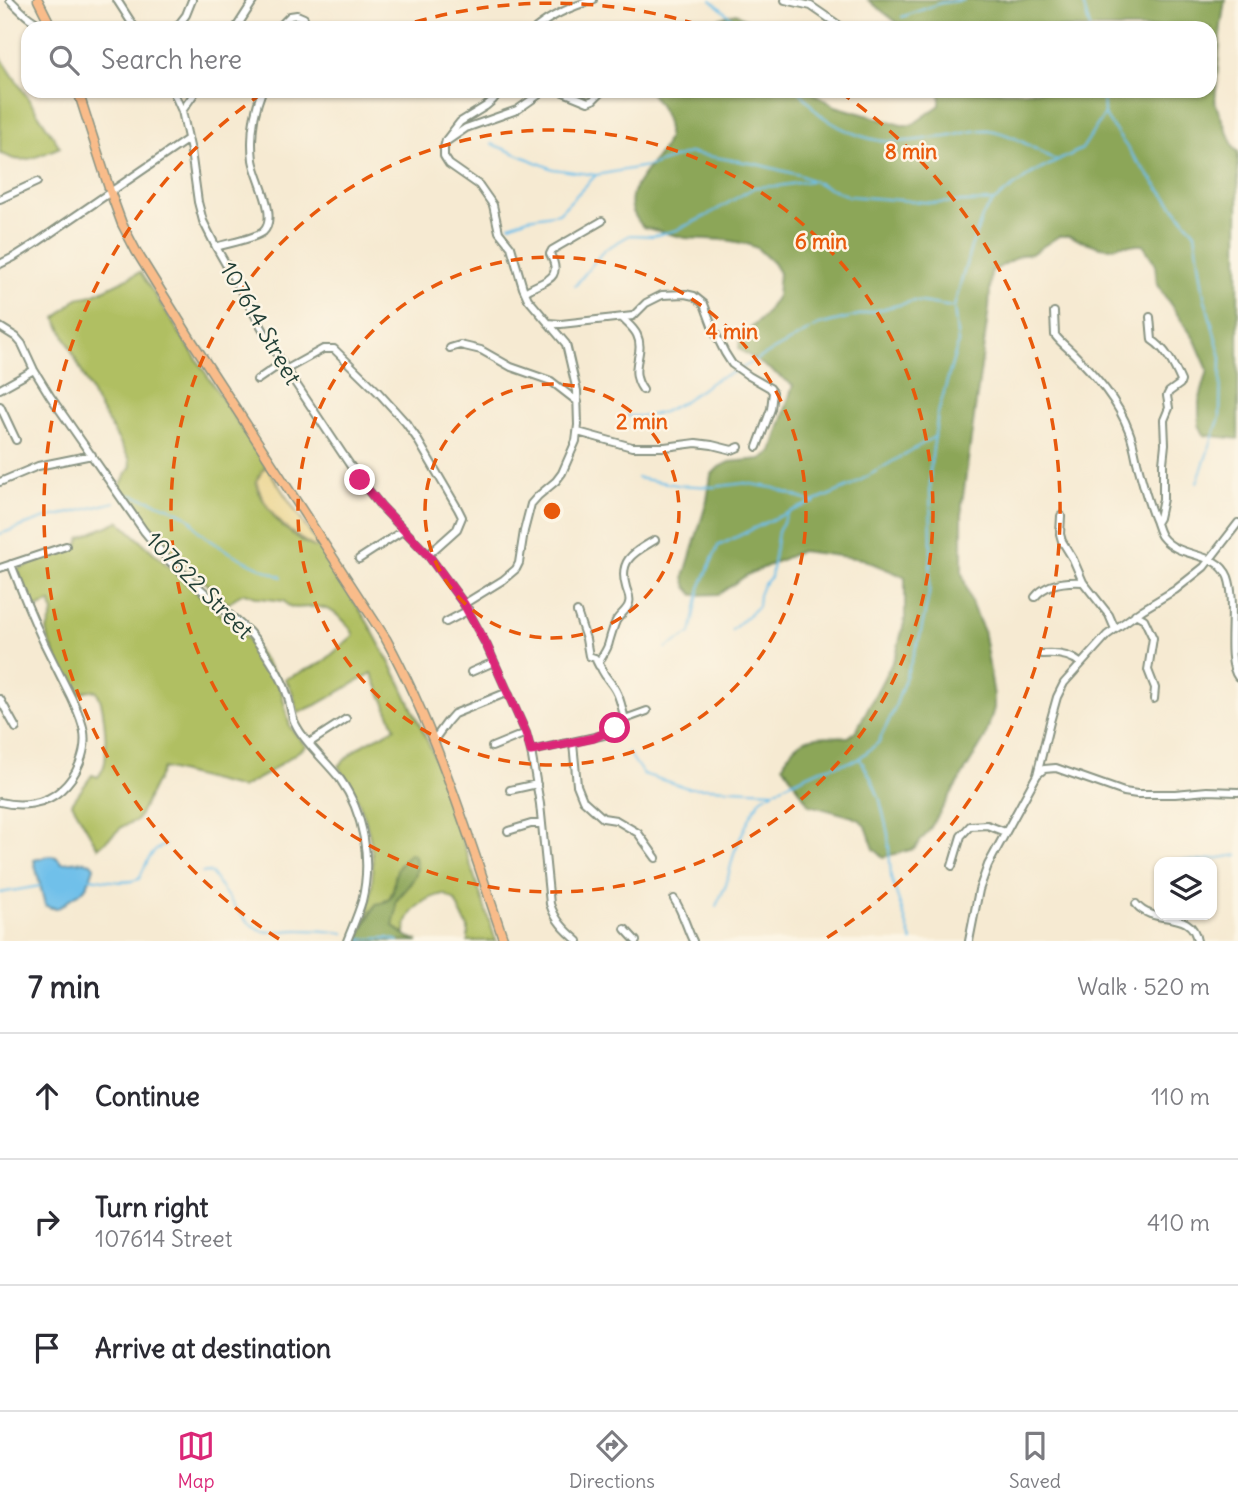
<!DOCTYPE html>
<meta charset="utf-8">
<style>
:root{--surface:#fff;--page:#f7f7f7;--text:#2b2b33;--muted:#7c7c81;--line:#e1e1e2;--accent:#db2777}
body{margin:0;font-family:Delius,sans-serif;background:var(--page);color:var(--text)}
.controls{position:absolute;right:21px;bottom:21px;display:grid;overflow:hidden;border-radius:14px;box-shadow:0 2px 5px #0004}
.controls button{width:63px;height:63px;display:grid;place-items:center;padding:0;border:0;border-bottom:2px solid var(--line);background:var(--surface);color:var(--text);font:35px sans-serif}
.stop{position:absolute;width:21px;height:21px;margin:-16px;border:5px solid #db2777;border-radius:50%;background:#fff}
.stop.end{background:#db2777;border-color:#fff;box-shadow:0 2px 7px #0008}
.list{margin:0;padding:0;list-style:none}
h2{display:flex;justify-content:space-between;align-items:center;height:91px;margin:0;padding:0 28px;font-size:30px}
h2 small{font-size:23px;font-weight:400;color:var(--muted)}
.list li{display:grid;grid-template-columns:46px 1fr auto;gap:21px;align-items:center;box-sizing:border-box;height:126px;padding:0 28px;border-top:2px solid var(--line)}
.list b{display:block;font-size:26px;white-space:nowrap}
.list p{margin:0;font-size:23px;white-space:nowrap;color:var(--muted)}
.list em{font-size:23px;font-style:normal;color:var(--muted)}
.icon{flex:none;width:38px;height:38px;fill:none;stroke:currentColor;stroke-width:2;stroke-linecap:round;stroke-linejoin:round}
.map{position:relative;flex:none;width:1238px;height:941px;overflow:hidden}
.search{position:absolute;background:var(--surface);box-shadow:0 2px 5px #0004;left:21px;right:21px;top:21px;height:77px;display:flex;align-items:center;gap:18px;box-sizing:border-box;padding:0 24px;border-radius:21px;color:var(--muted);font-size:26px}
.sheet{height:469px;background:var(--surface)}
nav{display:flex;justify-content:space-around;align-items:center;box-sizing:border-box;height:98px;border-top:2px solid var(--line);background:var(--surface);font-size:19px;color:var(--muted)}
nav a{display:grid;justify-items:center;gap:4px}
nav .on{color:var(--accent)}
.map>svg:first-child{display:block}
.green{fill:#b0bf62;stroke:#687e4b;stroke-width:2}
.forest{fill:#8ca658;stroke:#567246;stroke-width:2}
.sand{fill:#eeda9e;stroke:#868c69;stroke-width:2}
.water{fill:#6fc0ea;stroke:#477e8f;stroke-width:2}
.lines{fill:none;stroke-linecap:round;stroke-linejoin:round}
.stream{stroke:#6fc0ea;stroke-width:2}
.minor-casing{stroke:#8a9483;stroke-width:10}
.major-casing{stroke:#8a9483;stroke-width:11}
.minor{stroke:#fff;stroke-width:6}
.major{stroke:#f9bc8a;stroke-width:8}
.route{stroke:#db2777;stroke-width:9}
.ring{fill:none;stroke:#e8590c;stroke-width:3.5;stroke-dasharray:12 9}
.labels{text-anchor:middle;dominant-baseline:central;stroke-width:5;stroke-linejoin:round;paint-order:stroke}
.street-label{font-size:23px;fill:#1f3d34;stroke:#fcf5e5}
.centre{fill:#e8590c;stroke:#fcf5e5;stroke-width:3.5}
.ring-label{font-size:21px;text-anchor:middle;font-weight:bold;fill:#e8590c;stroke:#fcf5e5;stroke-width:5;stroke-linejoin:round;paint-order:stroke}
</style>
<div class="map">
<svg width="1238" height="941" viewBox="0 0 1238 941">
<rect width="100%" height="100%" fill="#fcf5e5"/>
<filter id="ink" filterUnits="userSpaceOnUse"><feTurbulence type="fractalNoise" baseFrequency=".0143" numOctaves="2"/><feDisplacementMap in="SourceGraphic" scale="14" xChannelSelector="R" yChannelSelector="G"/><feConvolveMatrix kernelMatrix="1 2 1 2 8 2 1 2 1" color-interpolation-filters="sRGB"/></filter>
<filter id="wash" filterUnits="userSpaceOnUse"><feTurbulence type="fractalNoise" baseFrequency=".00686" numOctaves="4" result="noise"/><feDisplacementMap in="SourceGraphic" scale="28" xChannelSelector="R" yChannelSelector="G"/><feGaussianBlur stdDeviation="1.57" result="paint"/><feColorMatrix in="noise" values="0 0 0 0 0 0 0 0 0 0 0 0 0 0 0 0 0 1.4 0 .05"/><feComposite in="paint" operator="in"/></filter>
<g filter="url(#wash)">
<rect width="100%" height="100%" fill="#f6ead2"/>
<path class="green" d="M0,56L60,147C45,153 27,164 11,158C7,156 4,154 0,154Z
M140,272L266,466L258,477L259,493L275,518L282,526L303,542L321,550L368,623L399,680L433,753L496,941H468V928L455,901L444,894C425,897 404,912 405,934L393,926L396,912V901L411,884L396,873L394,886L390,897L371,911L362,930C382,872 374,816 338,766L359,747L395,728L372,673L320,703L298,713L292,691L285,679L322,663L354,635C347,622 335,610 320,607C307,605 291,613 284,601L259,598L244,593L235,598L228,604L153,533L119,487L131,466L129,458L94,398L56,318L78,298L93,295Z
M119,521L250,641L275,675L282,694L290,727L306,746L265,775L241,788L163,768L137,820L123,826L98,848L72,803L92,775L98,777C101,773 104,768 105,762C107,748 105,701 96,691L88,690L74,697L49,641L47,630L53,614L51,602L34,609L17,569L70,550L78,545L80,538Z"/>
<path class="forest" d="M868,0H1225L1221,26L1215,103L1234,148L1238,152V439L1204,435L1199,425V402L1208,370L1195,340L1157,285L1155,263L1143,245H1121L1111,248L1100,247L1069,236H1059L1031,254L1021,255L991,272L989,308L962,504V573L973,608L983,629L994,696V708L985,738L928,832L914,849L883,857L874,849L867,829L860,820L850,816L809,805L783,765C797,732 818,736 849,737L857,729L896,655L905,619V577L862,559L801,551L747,575L719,594L694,595L687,587L684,577L707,501L711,475L719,467L729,462L761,459L772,452L793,385L739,349L740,338L764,316L777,296L779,273L773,263L757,248L747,244L726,240L685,238L643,227C639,222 633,214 632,208C625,180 671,155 668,130C667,115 658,103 649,91H810L835,106L901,125H912L940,105V91H1210V28H904Z
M736,13L745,19L753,28H704L709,22Z
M410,854L414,855C424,877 406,885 396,901V912L393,926L408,937L418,941H357L376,904C380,903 384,903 387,901C396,895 393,881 396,873C398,866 404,859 410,854Z"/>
<path class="sand" d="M266,466L321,550C290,536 266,515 256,481Z"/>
<path class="water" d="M50,856L56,857L62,863C72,862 80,860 91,863L94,867C91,877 88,887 80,893C77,895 73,897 70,899C61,908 56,911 45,905L34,860Z"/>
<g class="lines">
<path class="stream" d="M711,0L743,28
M1082,0L1090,28
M902,17L941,3L964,0
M799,91C807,98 812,109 821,115C844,133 878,145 907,141C920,140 932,138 945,137C960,135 972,129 988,130C1012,133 1036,150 1057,161
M1105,116L1133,156L1195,233L1204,296L1221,357L1220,417L1197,483
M492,144L553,169L596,175L653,165L689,153L756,164L799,175L848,196L936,203L994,201
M510,225L528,218L559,213L596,175
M575,286L604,250L630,235L653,236L677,230L706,216L755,187L778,186L810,181
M742,368L819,325L914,301L952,307
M623,416H647L663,412L681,403L716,379L737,371
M637,478L678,485L713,487L745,483L774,488L814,503
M129,495C143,497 180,510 190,519C194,523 196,529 200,532C221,550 257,567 282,577
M0,534L49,517L71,513L115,502
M732,630L758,606L759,595L763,585L771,577L778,532L787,514
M666,648L691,633L700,588L718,546L773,519L851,486L934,437
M628,752L643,774L688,788H708L774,791
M860,759L871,778L880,800L888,834L891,877L912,941
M1171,860L1200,861L1238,855
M202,873L207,872L212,874C222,889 245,926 262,931C272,934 290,929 301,930C316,930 330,931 344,933
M90,878C107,880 123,885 139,879C146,865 149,851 165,845
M0,893L40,886
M716,906L726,885L734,853L742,834L753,811L762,798L785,785L821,769L857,760L878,743L894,710L920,636L929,594L931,544L930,470L938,413L958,343L954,307L971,247L983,215L994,201L1031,174L1082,149L1104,115L1103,91
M359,939L388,938L398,941"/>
</g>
</g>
<g filter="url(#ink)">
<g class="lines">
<defs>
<path id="minor" d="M10,0C23,13 33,24 51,28
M117,0L135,28
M785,0L811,6L843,28
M176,28L186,15L192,0
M236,28L254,0
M278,28L290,16L297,15L304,18L305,28
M536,28C552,15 573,6 593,0
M173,91L182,111L191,151L198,202L203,221L216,247L282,363L360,480L381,506L428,555L464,604L487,646L526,733L531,751L540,804L550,904C555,920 565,930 578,941
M561,91L588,102L593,100L602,91
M182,111L196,91
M447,141L466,128L517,110L544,91
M0,199L37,182
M216,247C228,243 254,239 263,232C279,217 256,179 253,160C250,135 253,114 262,91
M0,264L14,257L33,245L188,139
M525,292C541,280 565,282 550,254L552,250L602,221
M1054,312L1055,335C1060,342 1068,348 1074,354C1096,376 1118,401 1129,431C1133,441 1135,452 1137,462C1142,481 1147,500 1154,518C1157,524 1158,532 1162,537C1180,560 1217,550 1228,577C1238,605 1224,658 1238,677
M1150,317L1152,340C1166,349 1174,365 1181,381L1180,384L1169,392L1167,396L1169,408L1164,420L1165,444L1163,463V499L1159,518L1156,523
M622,318C627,323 634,328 637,335C646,354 627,368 643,390
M548,323L561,324L633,316L646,303L662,295L685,294L694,296L704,304L714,331L725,353L732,364L749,376L770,388L773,392L771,409L757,447
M0,327L16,337L22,344L34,370L50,396L144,531L168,560L248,631C261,645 282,676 287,694C291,704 290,715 296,725C304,742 327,762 340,779C364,813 372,860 362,901C358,915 352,928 347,941
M450,348L460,345L481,350L511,367L551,381L578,402
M287,369L323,349H334L378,392L406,423L416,437L458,509L462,517L457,529L428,555
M257,380L282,363
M0,389L34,370
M0,406L16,440
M578,432L632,447H665L696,443L712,445L732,450L739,447
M0,482L38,466L92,455
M1061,516L1060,534L1062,541L1073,559L1083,582L1109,615L1115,629
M359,559L404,530
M0,568L66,546
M1035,597C1046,583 1066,581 1083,582
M464,604L503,580L516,569L519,563L524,531L531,504L538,496L556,481L562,473L576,441L578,425L577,391L566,344L528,299L523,288L511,247L499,232L493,205L479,185L449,164L444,156V148L446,140L460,122L486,106L493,100L500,91
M577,612L586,639L589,656L595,658L599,666
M1135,614L1144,619L1153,638L1148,670L1155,688L1154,699
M446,622L469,610
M1042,654C1055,653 1070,654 1080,663
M471,672L494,662
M0,699L16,728
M625,719C622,710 621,700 616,691C611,681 601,674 599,662C602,656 608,649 609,642C611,635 613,628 616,621C620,614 628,610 629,603C631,597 627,592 626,587C618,559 635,552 655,540
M434,740L447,722L454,714L508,692
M309,743L346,719
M573,743L577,785L583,800L603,818L616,820L638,833L656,858
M492,747L526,733
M531,751L604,735L615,728L625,719L647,711
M1037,775L1044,769L1056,768L1124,792L1137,794H1175L1207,791L1238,792
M510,790L537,784
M0,802C20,807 45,805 61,790C77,776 87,752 84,732C82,719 76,708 71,697C62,679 53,661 44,643C32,617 21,590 11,564
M508,831L531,824H542
M952,866L961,836L970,826L987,825L1005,832
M674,899C683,912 686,927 693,941
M1136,904C1154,927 1192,907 1197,941
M625,929L636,941
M969,941L979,890L988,865L1037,775L1050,722L1057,697L1064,683L1107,635L1142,610L1175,590L1204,567L1238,523"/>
<path id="major" d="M38,0L52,28
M78,91L110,191L122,224L136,251L190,338L386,639C438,734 469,839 504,941"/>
</defs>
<use href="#minor" class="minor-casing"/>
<use href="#major" class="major-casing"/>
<use href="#minor" class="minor"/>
<use href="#major" class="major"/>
</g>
</g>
<g class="lines" filter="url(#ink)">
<path class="route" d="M360,480L381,506L428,555L464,604L487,646L526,733L531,751L594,738L615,728"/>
</g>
<g class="ring">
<circle cx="552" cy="511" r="127"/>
<circle cx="552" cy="511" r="254"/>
<circle cx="552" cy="511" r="381"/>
<path d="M279 939A508 508 0 0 1 264 92M395 28A508 508 0 0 1 709 28M840 92A508 508 0 0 1 825 939"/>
</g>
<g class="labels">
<g class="street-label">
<text transform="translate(261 323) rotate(60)">107614 Street</text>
<text transform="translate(200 585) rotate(45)">107622 Street</text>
</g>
</g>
<circle cx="552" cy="511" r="10" class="centre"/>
<g class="ring-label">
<text x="911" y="159">8 min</text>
<text x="821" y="249">6 min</text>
<text x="732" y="339">4 min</text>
<text x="642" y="429">2 min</text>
</g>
</svg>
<div class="controls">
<button><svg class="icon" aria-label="layers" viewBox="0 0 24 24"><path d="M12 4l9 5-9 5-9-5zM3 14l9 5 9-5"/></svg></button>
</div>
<div class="stop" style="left:615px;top:728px"></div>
<div class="stop end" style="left:360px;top:480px"></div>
<div class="search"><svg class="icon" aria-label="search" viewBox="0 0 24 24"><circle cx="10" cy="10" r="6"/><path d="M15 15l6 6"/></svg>Search here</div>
</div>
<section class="sheet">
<h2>7 min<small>Walk · 520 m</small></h2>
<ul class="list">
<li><svg class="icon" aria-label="ahead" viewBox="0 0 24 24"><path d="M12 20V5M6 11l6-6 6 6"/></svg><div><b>Continue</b></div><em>110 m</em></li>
<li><svg class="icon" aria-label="right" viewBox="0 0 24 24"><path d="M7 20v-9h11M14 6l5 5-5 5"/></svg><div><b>Turn right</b><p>107614 Street</p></div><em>410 m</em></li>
<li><svg class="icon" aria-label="arrive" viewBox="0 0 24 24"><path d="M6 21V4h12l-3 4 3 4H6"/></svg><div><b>Arrive at destination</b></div></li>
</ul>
</section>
<nav>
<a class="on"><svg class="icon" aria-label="map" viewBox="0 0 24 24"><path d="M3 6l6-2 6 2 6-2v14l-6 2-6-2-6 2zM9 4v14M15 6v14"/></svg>Map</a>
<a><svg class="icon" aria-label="directions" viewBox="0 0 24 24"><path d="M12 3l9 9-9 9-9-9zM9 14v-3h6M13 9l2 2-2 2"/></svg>Directions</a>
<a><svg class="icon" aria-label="saved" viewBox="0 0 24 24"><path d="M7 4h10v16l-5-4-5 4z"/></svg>Saved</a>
</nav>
